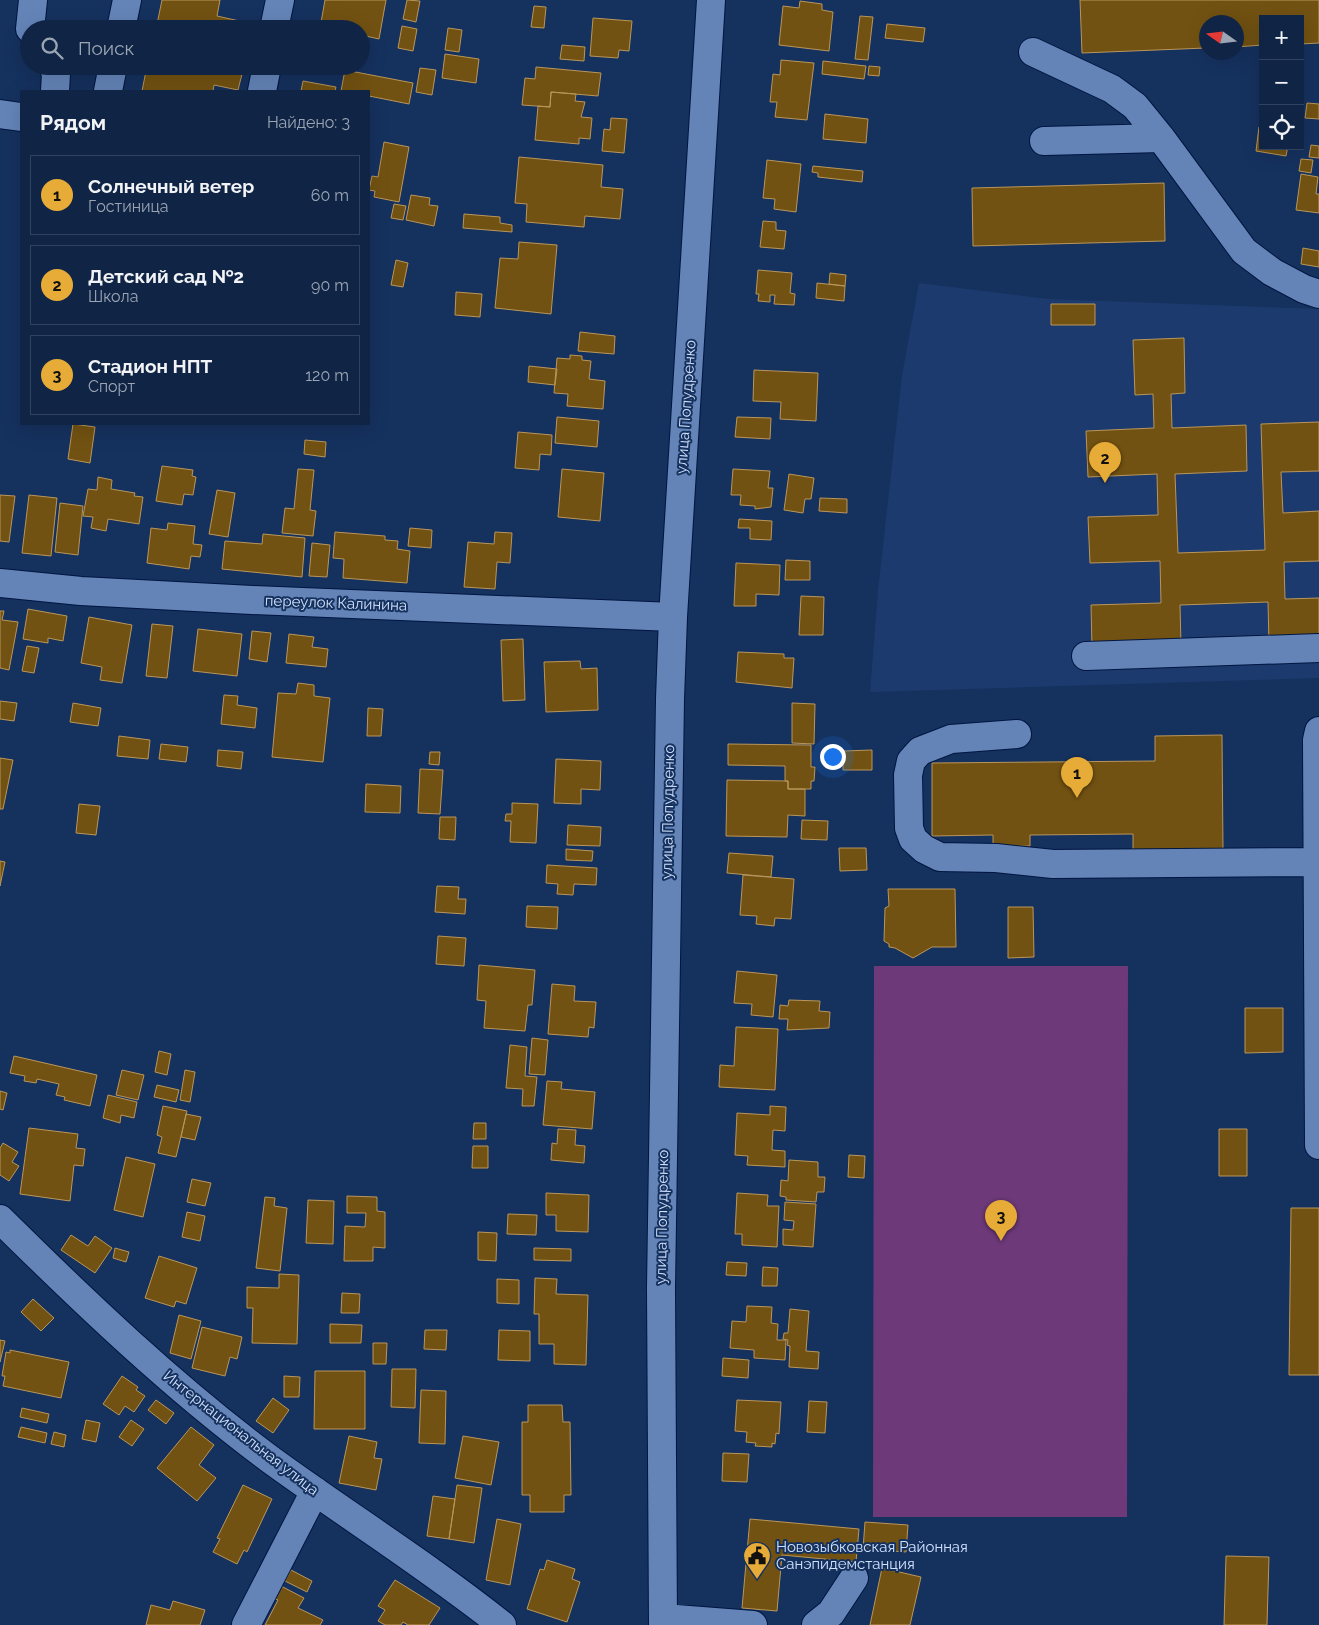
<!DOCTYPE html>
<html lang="ru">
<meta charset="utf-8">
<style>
:root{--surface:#102546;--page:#192d4d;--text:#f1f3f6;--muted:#9ca5b3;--line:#30425f;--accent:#e7ac37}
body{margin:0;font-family:Raleway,sans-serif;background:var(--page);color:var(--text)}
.controls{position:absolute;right:15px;top:15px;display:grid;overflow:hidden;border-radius:0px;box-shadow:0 5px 20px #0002}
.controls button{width:45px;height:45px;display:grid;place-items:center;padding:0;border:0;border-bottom:1px solid var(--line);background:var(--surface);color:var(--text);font:25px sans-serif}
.compass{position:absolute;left:1199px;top:15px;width:45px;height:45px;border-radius:50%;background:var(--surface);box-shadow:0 5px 20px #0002;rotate:284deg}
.you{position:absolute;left:832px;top:756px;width:18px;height:18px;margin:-12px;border:4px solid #fff;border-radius:50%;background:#1a73e8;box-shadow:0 0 0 8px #1a73e833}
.badge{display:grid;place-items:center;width:32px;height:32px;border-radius:50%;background:var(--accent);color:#111;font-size:16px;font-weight:700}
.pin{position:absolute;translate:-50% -41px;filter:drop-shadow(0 1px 2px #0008)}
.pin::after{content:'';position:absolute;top:26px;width:18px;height:15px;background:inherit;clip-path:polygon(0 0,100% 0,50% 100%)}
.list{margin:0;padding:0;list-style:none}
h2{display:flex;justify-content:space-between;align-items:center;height:65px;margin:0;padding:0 20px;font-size:21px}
h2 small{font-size:16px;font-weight:400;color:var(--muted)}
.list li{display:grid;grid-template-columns:32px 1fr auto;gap:15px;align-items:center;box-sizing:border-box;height:80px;margin:0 10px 10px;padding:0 10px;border:1px solid var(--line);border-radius:0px}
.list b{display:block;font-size:19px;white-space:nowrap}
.list p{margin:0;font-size:16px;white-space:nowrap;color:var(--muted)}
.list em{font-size:16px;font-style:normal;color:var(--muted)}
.icon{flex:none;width:28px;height:28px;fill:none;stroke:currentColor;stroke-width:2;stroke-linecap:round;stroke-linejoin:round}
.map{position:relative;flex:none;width:1319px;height:1625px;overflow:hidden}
.search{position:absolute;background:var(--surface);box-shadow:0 5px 20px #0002;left:20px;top:20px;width:350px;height:55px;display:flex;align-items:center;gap:12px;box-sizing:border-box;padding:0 18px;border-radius:28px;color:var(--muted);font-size:19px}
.panel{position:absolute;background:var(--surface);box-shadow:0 5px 20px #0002;left:20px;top:90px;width:350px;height:335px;border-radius:0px}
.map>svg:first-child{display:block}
.built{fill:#1c3a6d}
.green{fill:#6d3979}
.building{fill:#725212;stroke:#b9965b}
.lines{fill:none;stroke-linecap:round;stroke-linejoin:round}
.minor-casing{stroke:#001641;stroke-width:30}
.minor{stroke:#6484b8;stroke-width:28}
.labels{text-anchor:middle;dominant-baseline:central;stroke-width:4;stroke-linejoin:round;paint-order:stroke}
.street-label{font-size:15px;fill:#d0e1fe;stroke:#15315e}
.poi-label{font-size:15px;fill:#d0e1fe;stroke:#15315e;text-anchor:start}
</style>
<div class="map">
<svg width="1319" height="1625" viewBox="0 0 1319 1625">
<rect width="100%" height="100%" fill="#15315e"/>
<path class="built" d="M919,283L1049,299L1319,309V678L870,692L878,591L902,375Z"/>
<path class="green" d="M874,966H1128L1127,1517H873Z"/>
<path class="building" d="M162,0H220L217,16L253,24L252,29H156Z
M325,0H386L379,39L361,35V29L320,28Z
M407,0L420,1L416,22L403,19Z
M1080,0H1319V43L1300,44V19H1263V45L1236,47V22H1206V48L1082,53Z
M800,1L822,4V10L833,12L829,51L779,45L783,6L799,8Z
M534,6L546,7L544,28L531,27Z
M860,16L873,17L868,60L855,59Z
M593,18L632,21L629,51L619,50L618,58L590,56Z
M887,24L925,28L923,42L885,38Z
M402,26L417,29L413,51L398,48Z
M448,28L462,30L459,52L445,50Z
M562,45L585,47L584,61L560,59Z
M445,54L479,59L476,83L442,78Z
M781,60L814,63L807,120L775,117L777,102H770L773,74L780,75Z
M823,61L866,66L864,79L822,74Z
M147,66H244L238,90L214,85L213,91H142Z
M869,66L880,67L879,76L868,75Z
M536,67L601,73L598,96L551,92L550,107L522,105L525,78L535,79Z
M420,68L436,70L432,95L416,92Z
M345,70L413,83L409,104L369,96V91H341Z
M303,81L336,87L335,91H301Z
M551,92L576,94L575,101L585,102L581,117L592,118L590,139L579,138V144L535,140L538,106L550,107Z
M1307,103L1319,104V119L1305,118Z
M825,114L868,119L866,143L823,139Z
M611,118L627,119L624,153L602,151L604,129L610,130Z
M1259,127L1263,128V146H1288L1286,156L1256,151Z
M384,142L409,147L399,202L374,197L375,191L369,190L372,176L378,177Z
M1311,145L1319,146V158L1309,157Z
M519,157L603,165L601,187L623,189L620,219L585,216L584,227L526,222L527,204L515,203Z
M1301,159L1313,160L1311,173L1299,171Z
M767,160L801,164L796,212L774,209L775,199L763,198Z
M813,166L863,171L862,182L818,177V173L812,172Z
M1301,174L1318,177L1316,194H1319V213L1296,210Z
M1164,183L1165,241L973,246L972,188Z
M411,195L430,198L429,205L438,206L434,226L406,220Z
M394,204L406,206L403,220L391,218Z
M464,214L500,217V223L512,225V232L463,228Z
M763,221L776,222V230L786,231L784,249L760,247Z
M519,242L557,245L551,314L495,308L500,258L518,259Z
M1303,248L1319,251V267L1301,264Z
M396,260L408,263L403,287L391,285Z
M758,270L792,273L790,293L795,294L794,305L774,304L775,295H770V302L758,301L759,294H756Z
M830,273L846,275L845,286L829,284Z
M817,283L845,286L844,301L816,298Z
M456,292L482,294L480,317L455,315Z
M1051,304H1095V325H1051Z
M580,332L615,336L614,354L578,351Z
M1184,338L1185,393L1171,394L1172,428L1246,425L1247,471L1175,474L1178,553L1265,550L1261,424L1319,422V471L1281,472L1283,513L1319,511V561L1284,562L1285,599L1319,598V643L1269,644L1268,602L1180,605L1181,645L1092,648L1091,605L1161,603L1160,561L1090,563L1088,517L1158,515L1157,474L1088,477L1086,431L1154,428L1153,394L1135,395L1133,340Z
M570,355L582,356V360L591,361L589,379L605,381L603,409L567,406L568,394L554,393L557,358L570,359Z
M529,366L557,369L555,385L528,382Z
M754,370L818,373L816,421L780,419L781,402L753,401Z
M557,417L599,421L597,447L555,443Z
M737,417L771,418L770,439L735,437Z
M73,424L95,427L90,463L68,459Z
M518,432L552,435L551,455L540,454L539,470L515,468Z
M305,440L326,442L325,457L304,454Z
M162,466L193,470L192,476L196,477L193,495L184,494L182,505L156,501Z
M298,469L314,470L310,510L316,511L313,536L282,533L285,508L294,509Z
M562,469L604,473L600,521L558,517Z
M733,469L770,471L768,488H773L771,507L755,509V506L740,505L741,495H731Z
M789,474L814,478L811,499H805L803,513L784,510Z
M98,477L112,480L111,489L135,493L134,496L143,497L139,524L108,519L106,531L91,528L93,517L83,516L88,489L97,490Z
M217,490L235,493L228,537L209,534Z
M0,495L15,496L9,542L0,541Z
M29,495L57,498L51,556L22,553Z
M820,498L847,499V513L819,511Z
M60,503L83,506L78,555L55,552Z
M739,519L772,521L771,540L750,539V528H738Z
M168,523L195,526L193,544L202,545L200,557L191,556L189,569L147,563L151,528L167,530Z
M410,528L432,530L431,548L408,546Z
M335,532L385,536V540L398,541L397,549L410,551L407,583L343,578L344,559L333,558Z
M495,532L512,533L510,563L497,562L495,589L464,587L468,542L494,544Z
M263,534L305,538L302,577L222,569L225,541L262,544Z
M312,543L330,545L327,577L309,576Z
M786,560L810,561V580H785Z
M736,563L780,565L779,595L756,594V606H734Z
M801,596L824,597L823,635H799Z
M28,609L67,616L63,641L48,638V643L23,639Z
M0,611H4L2,620L18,622L9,670L0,668Z
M89,617L132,625L122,683L100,680L102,667L81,663Z
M152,624L173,626L167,678L146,676Z
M198,629L242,634L237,676L193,671Z
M252,631L271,633L267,662L249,659Z
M289,634L314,637L312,647L328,649L326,667L286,663Z
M523,639L525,700L503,701L501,640Z
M27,646L39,648L34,673L22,671Z
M738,652L784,654V658H794L792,688L736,682Z
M580,661L581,669L597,668L598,710L546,712L544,662Z
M298,683L314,685V696L330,698L323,762L272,757L278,693L296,694Z
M224,695L238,696L237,705L257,708L255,728L221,724Z
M0,701L17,703L14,721L0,719Z
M73,703L101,708L98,726L70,722Z
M792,703L815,704L814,744L792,743Z
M368,708L383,709L381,736H367Z
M1222,735L1223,850L1133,851V834L1030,835V846L993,847V835L932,836V763L1155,761V736Z
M119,736L150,740L148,759L117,756Z
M161,744L188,747L186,762L159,759Z
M728,744L811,745V767H815L814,781H811V789H788V781H785V766L728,765Z
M218,750L243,752L241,769L217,766Z
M872,750V770H843V751Z
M430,752H440L439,765L429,764Z
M0,758L13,760L3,809H0Z
M556,759L601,761L600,790L581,789V804L554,803Z
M420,769L443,770L440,814L418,813Z
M727,780L788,781V789H805V816L788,815L787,837L726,836Z
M366,784L401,786L400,813L365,812Z
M512,803L538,804L536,843L510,842L511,821H505L506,814H512Z
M79,804L100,806L96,835L76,833Z
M440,817H456L455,840L439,839Z
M802,820L828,821L827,840L801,839Z
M568,825L601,827L600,846L567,845Z
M839,848H866L867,870L840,871Z
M566,849L593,851L592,861L566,860Z
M729,853L773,856L771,877L727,873Z
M0,861L5,862L0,886Z
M547,865L597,868L596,885L574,884L573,895L557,894L558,884L546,883Z
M743,875L794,879L791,919L775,918L774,926L756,924L757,916L740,915Z
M437,886L459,887L458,899H466L465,914L435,912Z
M888,889H955L956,947H932L913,958L895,948L889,947V944L884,941L885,908L889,906Z
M527,906L558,907L557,929L526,927Z
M1008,907H1033L1034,957L1008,958Z
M438,936L466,938L464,966L436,964Z
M479,965L535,970L532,1005H528L525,1031L484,1028L486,1001L477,1000Z
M737,971L777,975L773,1017L751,1015L752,1004L734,1003Z
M552,984L575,986L574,1001L596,1002L594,1028L589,1027L588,1037L548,1034Z
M789,1000L820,1001L819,1011L830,1012L829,1028L787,1030L788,1019H779L780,1005L788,1006Z
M1245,1008H1283V1052L1245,1053Z
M736,1027L778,1029L775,1090L719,1087L720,1065L734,1066Z
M532,1038L548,1040L545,1075L529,1074Z
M510,1045L527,1047L525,1076L537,1077L534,1106H522L523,1089L506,1088Z
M159,1051L171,1054L167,1075L155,1072Z
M14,1056L97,1075L90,1106L64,1100L65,1097L56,1095L59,1084L37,1079L36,1083L24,1081L25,1076L10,1073Z
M122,1070L144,1075L138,1100L116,1095Z
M185,1070L195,1072L190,1102L180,1100Z
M547,1081L562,1082L561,1089L595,1092L592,1129L543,1125Z
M157,1085L179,1090L176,1102L154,1097Z
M0,1091L7,1093L3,1110L0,1109Z
M108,1095L137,1102L134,1118L121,1115L120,1123L103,1118Z
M163,1106L187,1111L176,1157L158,1153L162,1137L157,1135Z
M770,1106L786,1107L785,1131L773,1130L772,1150L785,1151V1167L747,1165L748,1156L735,1155L737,1113L770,1115Z
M186,1114L201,1117L195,1140L181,1137Z
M474,1123H486V1139H473Z
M29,1128L78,1134L76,1148L85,1149L83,1166L74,1165L70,1201L20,1194Z
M558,1129L576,1130L575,1145L585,1146L584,1163L551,1160L552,1143L557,1144Z
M1219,1129H1247V1176H1219Z
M3,1143L18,1152L12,1162L19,1166L9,1181L0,1175V1148Z
M473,1146H488V1168H472Z
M849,1155L865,1156L864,1178L848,1177Z
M126,1157L155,1164L143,1217L114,1210Z
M789,1160L818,1162V1177H825L824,1192H817L816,1202L786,1200V1197L780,1196L781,1180L788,1181Z
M192,1179L211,1183L205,1206L187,1202Z
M546,1193L589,1195L588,1232L556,1231V1215H546Z
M737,1193L768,1195L767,1206H779L777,1247L742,1245V1234H735Z
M347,1196L377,1197V1211L385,1212V1248L373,1247V1261H344L345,1226L365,1227L366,1213H347Z
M265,1197L275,1198L274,1206L287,1208L280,1271L256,1268Z
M308,1200L334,1201L333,1244L306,1243Z
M785,1202L816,1204L813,1247L783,1245V1229L793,1230L794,1221L784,1220Z
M1291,1208H1319V1375H1289Z
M187,1212L205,1216L200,1241L182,1237Z
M508,1214L537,1215L536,1235L507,1234Z
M478,1232L497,1233L496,1261L478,1260Z
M71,1235L88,1246L95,1236L112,1248L95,1273L61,1250Z
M115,1248L129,1252L126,1262L113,1258Z
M534,1248L571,1249V1261L534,1260Z
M159,1256L197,1268L186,1304L176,1301L174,1307L145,1298Z
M727,1262L747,1263L746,1276L726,1275Z
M763,1267L778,1268L777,1286H762Z
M279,1274L299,1275L297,1344L252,1343L253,1308H247V1287L279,1288Z
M535,1278L557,1279L556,1294L588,1295L586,1365L554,1364V1344H539V1314H534Z
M497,1279L519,1280V1304L497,1303Z
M342,1293L360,1294L359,1313H341Z
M33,1299L54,1318L41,1331L21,1312Z
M747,1306L772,1307L771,1323L778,1324L777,1340H786L785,1360L754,1358V1350L730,1348L732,1321L746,1322Z
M790,1309L809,1311L806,1351L819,1352L818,1369L789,1367L790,1346L787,1345L788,1340L783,1339L784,1333H788Z
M179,1315L201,1321L191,1359L170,1353Z
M330,1324L362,1325L361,1343H330Z
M202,1327L242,1337L237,1359L230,1357L225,1376L192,1368Z
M425,1330H447L446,1350L424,1349Z
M499,1330L530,1331V1361L498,1360Z
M0,1340L5,1341L0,1362Z
M373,1343H387L386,1364H373Z
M10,1350L69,1362L61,1398L3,1386L5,1376H2L6,1352L10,1353Z
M723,1358L749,1360L748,1378L722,1376Z
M392,1369H416L415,1408L391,1407Z
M315,1371H365V1429H314Z
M122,1376L138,1387L136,1390L145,1396L134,1412L125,1406L119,1415L103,1404Z
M284,1376L300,1377L299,1397H284Z
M421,1390L446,1391L445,1444L419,1443Z
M273,1398L289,1410L273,1433L256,1421Z
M156,1400L174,1413L166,1424L148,1410Z
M737,1400L781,1402L779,1434L776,1433L775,1444L772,1443V1447L755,1446L756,1443L746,1442L747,1432L735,1431Z
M809,1401L827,1402L825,1433L807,1432Z
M528,1405H562L563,1422H570L571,1495H564V1512H530V1495H522V1422H528Z
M22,1408L49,1414L47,1423L20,1417Z
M86,1420L100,1423L96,1442L82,1439Z
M131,1420L144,1429L132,1446L119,1437Z
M21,1427L47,1433L45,1443L18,1437Z
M191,1427L214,1445L199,1465L216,1478L197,1501L157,1468Z
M54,1432L66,1435L64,1447L51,1444Z
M349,1436L377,1442L374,1458L382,1459L376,1490L339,1483Z
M463,1436L499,1442L491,1485L455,1478Z
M723,1453L749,1454L747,1482L722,1481Z
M243,1485L272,1499L247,1552L244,1550L237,1564L213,1552L220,1539L217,1538Z
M457,1485L482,1488L474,1543L449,1539Z
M433,1496L455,1499L449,1539L427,1536Z
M497,1519L521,1524L510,1585L486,1580Z
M750,1519L859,1529L856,1562L782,1555L777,1611L742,1608Z
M865,1522L908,1525L906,1552L863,1549Z
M1226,1556L1269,1557L1267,1625H1224Z
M547,1560L575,1569L572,1579L580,1582L567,1622L527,1609L540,1569L544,1570Z
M882,1568L921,1577L910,1625H870Z
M291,1570L312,1581L307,1592L285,1581Z
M395,1580L440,1608L429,1625H408L403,1622L401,1625H385L378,1621L385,1610L378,1606Z
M281,1586L304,1598L298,1608L323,1620L320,1625H265L278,1600L275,1599Z
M173,1601L205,1610L200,1625H146L151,1605L170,1610Z"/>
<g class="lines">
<defs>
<path id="minor" d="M30,29L33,0
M121,29L127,0
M274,29L280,0
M1033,52L1112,89L1135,106L1161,138L1244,251L1272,272L1304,289L1319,294
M53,66L56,74L55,91
M108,91L113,66
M262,91L267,66
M0,114L21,117
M1044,141L1161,138
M0,583L81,591L252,600L673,617
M1086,656L1319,648
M1319,731L1317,740L1319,1145
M1017,734L951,739L920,751L911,761L908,775L909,828L913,839L924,849L940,857L996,858L1053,864L1317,862
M0,1219C86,1304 174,1388 271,1460C348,1516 428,1566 502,1625
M663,1618L753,1625
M246,1625L315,1491
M663,1625L661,1288L670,699L673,617L711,0
M816,1625L831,1613L854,1578"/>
</defs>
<use href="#minor" class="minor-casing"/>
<use href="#minor" class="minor"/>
</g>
<defs>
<symbol id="civic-pin" viewBox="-11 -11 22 30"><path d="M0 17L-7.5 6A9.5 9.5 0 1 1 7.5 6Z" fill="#e7ac37" stroke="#15315e"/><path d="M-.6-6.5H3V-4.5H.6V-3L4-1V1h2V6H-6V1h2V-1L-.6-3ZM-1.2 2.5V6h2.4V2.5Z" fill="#111"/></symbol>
</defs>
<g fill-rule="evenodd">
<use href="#civic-pin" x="741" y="1540" width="32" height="43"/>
</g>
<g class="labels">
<g class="street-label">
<text transform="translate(686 407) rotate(-86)">улица Попудренко</text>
<text transform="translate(336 603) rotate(2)">переулок Калинина</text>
<text transform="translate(668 812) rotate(-89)">улица Попудренко</text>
<text transform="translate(662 1217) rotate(-89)">улица Попудренко</text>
<text transform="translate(241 1433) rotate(38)">Интернациональная улица</text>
</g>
<g class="poi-label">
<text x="776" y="1547">Новозыбковская Районная<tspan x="776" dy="17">Санэпидемстанция</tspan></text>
</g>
</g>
</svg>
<div class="controls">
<button>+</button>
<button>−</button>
<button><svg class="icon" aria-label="locate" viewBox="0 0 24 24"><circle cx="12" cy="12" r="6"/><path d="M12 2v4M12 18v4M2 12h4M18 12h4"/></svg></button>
</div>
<svg class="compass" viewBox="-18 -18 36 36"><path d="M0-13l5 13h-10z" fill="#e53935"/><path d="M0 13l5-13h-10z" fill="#9ca5b3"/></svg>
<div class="you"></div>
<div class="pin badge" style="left:1077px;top:798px">1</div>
<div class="pin badge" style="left:1105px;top:483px">2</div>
<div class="pin badge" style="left:1001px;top:1241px">3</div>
<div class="search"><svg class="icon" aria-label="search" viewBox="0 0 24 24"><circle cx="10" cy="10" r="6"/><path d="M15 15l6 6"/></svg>Поиск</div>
<section class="panel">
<h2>Рядом<small>Найдено: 3</small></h2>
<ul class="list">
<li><span class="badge">1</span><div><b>Солнечный ветер</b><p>Гостиница</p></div><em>60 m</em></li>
<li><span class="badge">2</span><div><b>Детский сад №2</b><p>Школа</p></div><em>90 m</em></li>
<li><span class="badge">3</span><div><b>Стадион НПТ</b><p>Спорт</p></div><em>120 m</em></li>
</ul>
</section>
</div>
